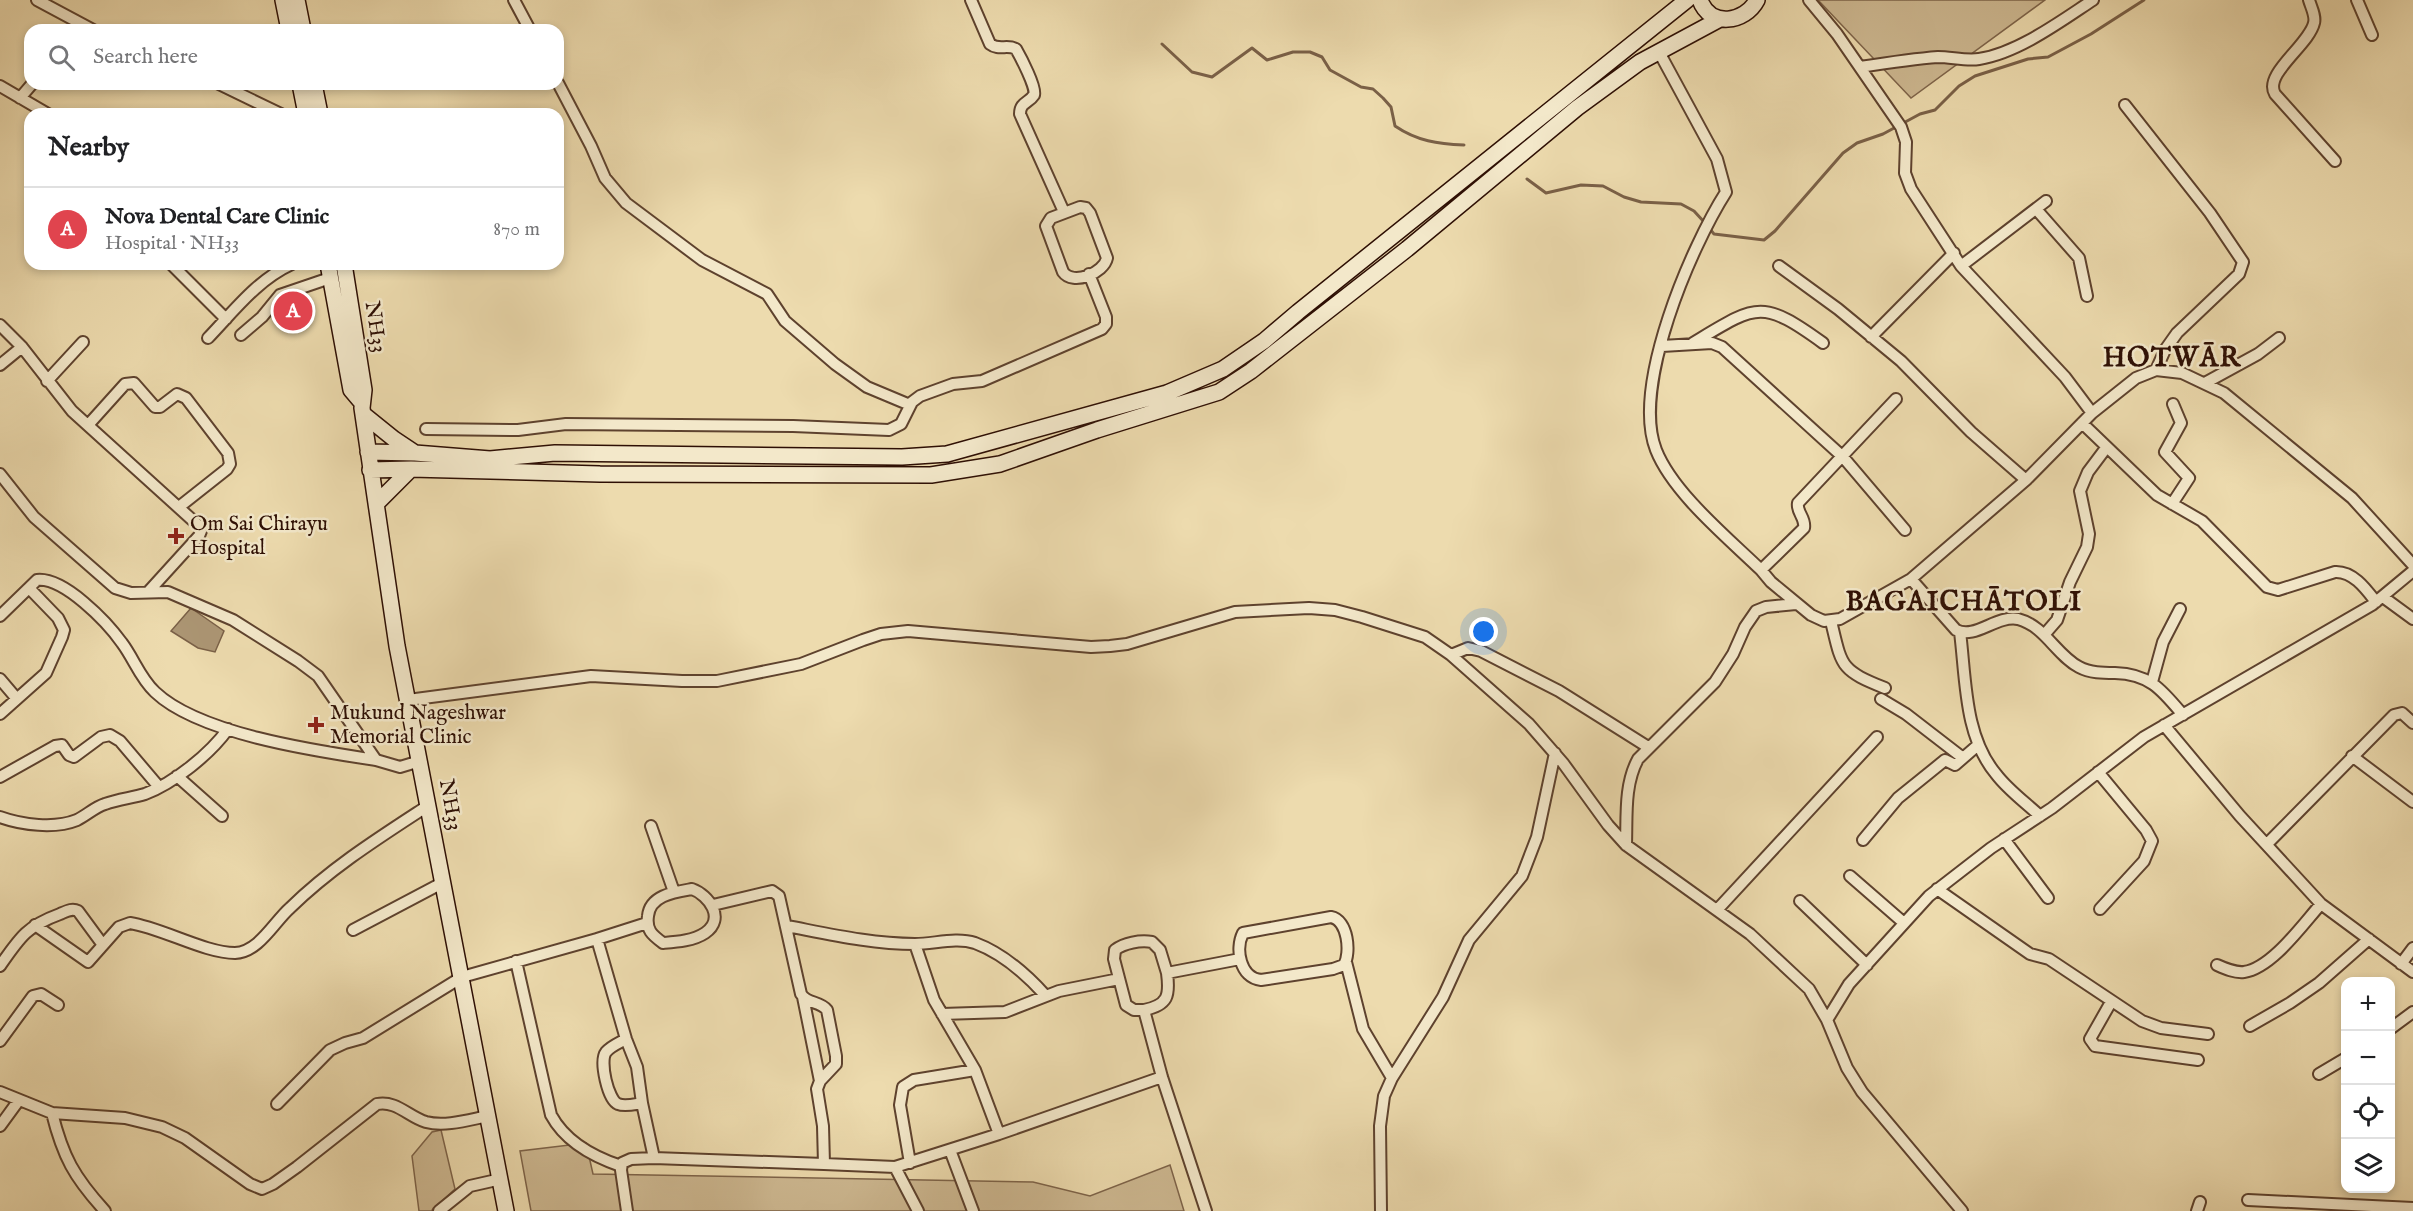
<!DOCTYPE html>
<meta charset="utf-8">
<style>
:root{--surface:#fff;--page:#f2f2f2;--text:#202124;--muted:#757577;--line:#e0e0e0;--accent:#db2777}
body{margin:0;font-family:"IM FELL English",serif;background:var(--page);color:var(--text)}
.controls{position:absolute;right:18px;bottom:18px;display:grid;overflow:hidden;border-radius:12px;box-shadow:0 3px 9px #0003}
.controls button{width:54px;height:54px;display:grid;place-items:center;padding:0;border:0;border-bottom:2px solid var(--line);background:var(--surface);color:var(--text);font:30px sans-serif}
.you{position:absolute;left:1484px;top:632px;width:21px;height:21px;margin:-15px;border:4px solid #fff;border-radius:50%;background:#1a73e8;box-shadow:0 0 0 9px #1a73e833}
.badge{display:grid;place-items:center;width:39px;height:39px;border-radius:50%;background:var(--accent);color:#fff;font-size:20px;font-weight:700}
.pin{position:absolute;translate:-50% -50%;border:3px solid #fff;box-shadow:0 2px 6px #0006}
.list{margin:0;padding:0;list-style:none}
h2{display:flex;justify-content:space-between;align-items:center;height:78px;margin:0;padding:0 24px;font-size:26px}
h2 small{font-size:20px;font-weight:400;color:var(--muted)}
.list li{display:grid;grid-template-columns:39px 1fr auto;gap:18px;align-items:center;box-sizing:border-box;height:84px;padding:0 24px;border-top:2px solid var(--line)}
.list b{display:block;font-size:22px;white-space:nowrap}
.list p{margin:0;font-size:20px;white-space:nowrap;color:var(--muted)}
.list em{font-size:20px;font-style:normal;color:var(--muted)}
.icon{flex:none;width:33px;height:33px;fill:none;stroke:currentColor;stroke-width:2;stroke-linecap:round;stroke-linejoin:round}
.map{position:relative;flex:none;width:2413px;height:1211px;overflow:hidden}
.search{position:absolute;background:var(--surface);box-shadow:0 3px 9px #0003;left:24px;top:24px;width:540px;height:66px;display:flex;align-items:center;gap:15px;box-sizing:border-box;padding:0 21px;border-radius:18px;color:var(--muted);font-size:22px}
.panel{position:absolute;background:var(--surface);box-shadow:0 3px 9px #0003;left:24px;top:108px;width:540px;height:162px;border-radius:18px}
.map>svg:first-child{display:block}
.green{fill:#cdb891;stroke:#7e644a;stroke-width:1.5}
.water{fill:#ac9674;stroke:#7a6047;stroke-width:1.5}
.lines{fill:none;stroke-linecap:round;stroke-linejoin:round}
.stream{stroke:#7a6047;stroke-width:3}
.street-casing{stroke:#5e422e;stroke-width:14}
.secondary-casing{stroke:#2e0f04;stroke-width:18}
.street{stroke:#f3e8ca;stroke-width:10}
.secondary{stroke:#f3e8ca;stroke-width:15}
.poi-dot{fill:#8f2418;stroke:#f3e8ca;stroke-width:2}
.labels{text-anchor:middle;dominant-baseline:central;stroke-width:5;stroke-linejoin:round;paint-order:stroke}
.street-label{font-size:21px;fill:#2e0f04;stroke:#f3e8ca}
.poi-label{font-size:21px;fill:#2e0f04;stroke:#f3e8ca;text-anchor:start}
.district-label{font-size:27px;font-weight:bold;letter-spacing:1.5px;fill:#2e0f04;stroke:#f3e8ca}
</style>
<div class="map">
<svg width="2413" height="1211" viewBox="0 0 2413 1211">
<rect width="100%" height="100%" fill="#eddbae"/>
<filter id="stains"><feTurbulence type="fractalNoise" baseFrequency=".00333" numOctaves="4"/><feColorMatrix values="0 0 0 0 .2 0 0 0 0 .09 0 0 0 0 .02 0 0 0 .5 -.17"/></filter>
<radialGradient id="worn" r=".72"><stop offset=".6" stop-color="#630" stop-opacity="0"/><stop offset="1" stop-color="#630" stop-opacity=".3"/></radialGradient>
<path class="green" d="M1818,0H2045L1911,98Z
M441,1130L455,1189L431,1211H419L412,1156L432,1132Z
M586,1143L593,1174L1033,1182L1090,1196L1170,1165L1184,1211H531L520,1151Z"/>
<path class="water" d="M191,608L224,631L215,652L198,648L171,631Z"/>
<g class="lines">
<path class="stream" d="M1162,44L1192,72L1212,77L1252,48L1267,60L1293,52H1310L1322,57L1330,70L1361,87L1373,89L1383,98L1391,107L1395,126C1417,141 1438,144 1464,145
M1527,179L1546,193L1581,185L1603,186L1624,197L1641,202L1681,204L1694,211L1705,223
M1709,228L1714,234L1764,240L1775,231L1843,153L1857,143L1883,134L1920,114L1935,110L1959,86L1975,76L2028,59L2048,57L2091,34L2144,0"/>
<defs>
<path id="street" d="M37,0L93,30
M514,0L530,30
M971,0L990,44C999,51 1007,44 1016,49C1020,56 1037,88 1034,95C1029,103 1020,102 1020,114L1064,212
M1809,0L1837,34L1901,127L1906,142L1905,173L1911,189L1961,266L2065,377L2092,413
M2309,0C2311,7 2316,16 2314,23C2309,45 2263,74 2275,94L2335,161
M2357,0L2372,35
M1659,52L1717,159L1726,192C1691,247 1631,386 1656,450C1673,493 1728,538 1761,570L1771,582L1811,615L1824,621L1840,619L1911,579L2026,480L2092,413L2136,378L2156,370L2182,373L2224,393L2352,498L2413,565
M1860,67C1886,63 1912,59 1938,57C1951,57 1966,61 1979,59C2018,53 2061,21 2093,0
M558,83L591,146L605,178L626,203L702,260L767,294L785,321L835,364L867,387L910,405
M219,84L281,114
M0,86L48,114
M20,98L32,84
M2125,105L2210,213L2243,262L2239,274L2177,333L2165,350L2156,370
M1080,207L1086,208L1090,213L1107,258C1104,273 1073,286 1063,272L1046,226L1051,218Z
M2036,209L2079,258L2087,296
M171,264L226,319
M1779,266L1838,309L1901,361L1971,432L2026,480
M1961,266L2046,201
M0,325L22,347L72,411L199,526L201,531L199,536L149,591
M241,335L262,317L280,295L330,278
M1871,337L1954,253
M208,338C234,311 257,280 292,264
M1693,343C1756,305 1761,298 1823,343
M1662,346L1712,343L1722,347L1843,457L1905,530
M0,365L22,347
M47,381L83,342
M2205,383L2258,354L2279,338
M2082,423L2157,495L2202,521L2267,587L2278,590L2335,572C2353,571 2366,589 2376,602
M89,424L125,384L134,383L155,407H160L177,394L186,398L228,453L230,464L227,469L179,507
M426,429L518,430L566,424L793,426L889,430L901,424L912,402L920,396L953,384L982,381L1102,329L1106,324V317L1089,274
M0,474L34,517L115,588L131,593L168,592L233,620L298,661L318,676L376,760L400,767L420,761
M2172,504L2189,478L2165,452L2181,423L2173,404
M1761,570L1804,528C1806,518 1796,512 1798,503L1896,399
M1911,579L1956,630C1975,640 1996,615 2018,619C2045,626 2056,655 2079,667C2090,673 2103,673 2115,673C2150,674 2162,690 2183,715
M2383,597L2413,619
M0,616L37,580C64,577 107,622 122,643C134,659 140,678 155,692C199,734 316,751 376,760
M1831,621C1842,667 1840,670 1885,688
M1960,632C1966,679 1964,736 1996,774C2008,790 2025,802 2040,816
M2044,635L2057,620L2070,582L2087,547L2089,534L2080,491L2088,472L2106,448
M1451,655L1468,648L1481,651L1559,691L1648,747
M0,679L17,699
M2152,682L2163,642L2180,609
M1881,699L1906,714L1963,758
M408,700L591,676L682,681H717L801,664L863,640L881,634L908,631L1091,647L1110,646L1127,644L1235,612L1309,608L1335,610L1362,617L1425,637L1451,655L1529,724L1563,763L1608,825L1626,845L1750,934L1809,989L1827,1020L1847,1068L1862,1092L1962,1211
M0,714L46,673L62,637L64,630L58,618L29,588
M2164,725L2240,816L2321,904L2413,972
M2352,756L2413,802
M2098,772L2146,830L2152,841L2144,861L2100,909
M177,776L222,816
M0,777L55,746L62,745L69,755L74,757L101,737L110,735L120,741L159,787
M0,817C22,825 55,829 77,820C87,815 95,807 105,804C118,799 132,798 145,794C174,783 210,754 228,729
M651,826L674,892
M2004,839L2048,898
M1863,840L1898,798L1945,760L1955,765L1978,745
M2267,844L2394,715L2402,713L2413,723
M1626,845C1627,816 1624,785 1638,759L1715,682L1733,654L1745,627L1756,611L1766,607L1796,604
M1850,876L1904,923
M692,889C709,895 726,919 705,933C693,941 676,942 663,943C652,935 646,930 648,916C650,895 675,892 692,889Z
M1937,889L2030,954L2049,959L2142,1021L2161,1028L2208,1034
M1800,901L1867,965
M713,905L772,891L779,896L801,994C807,1004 820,1001 827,1010L836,1056V1064L820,1081L817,1089L823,1126L824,1164L895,1167L918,1211
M1717,910L1877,737
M1331,917C1348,920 1351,953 1344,965L1333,969L1261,980C1240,978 1235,949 1243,933Z
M35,925L88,962L119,927L130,923C162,928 205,953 235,953C259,952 274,922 290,908C332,867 380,837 429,805
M787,926C829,934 872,944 915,944C934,944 956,937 975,943C1002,953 1026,974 1045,995
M353,930L444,882
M915,944L934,1000L975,1070L999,1134
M516,961L551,1115C565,1141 594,1157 621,1166
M1346,962L1363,1029L1392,1078
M2401,964L2413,948
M2217,965C2226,969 2235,973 2244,972C2272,968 2303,924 2321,904
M0,966C20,937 27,926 60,914C67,911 72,908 78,911L103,945
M803,997L820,1081
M2111,1002L2090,1039L2095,1046L2198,1060
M1144,1010H1134L1126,1005L1114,959L1115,950C1124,943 1140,940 1152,942L1160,950L1167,973
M942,1014L1005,1012L1059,991L1119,979
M1827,1020L1849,984L1929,896L1991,848L2052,808L2144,737L2372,605L2413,571
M2250,1026L2290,1003L2319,983L2369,939
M2390,1029L2413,1012
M626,1039C619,1043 611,1046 606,1052C599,1061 608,1100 618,1104C625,1107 635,1104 642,1103L637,1067L626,1039L597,939L647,923
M0,1041L33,996L41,994L58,1005
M2319,1074L2346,1058
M0,1092L52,1113L125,1118L162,1127L185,1138L250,1184L262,1189L273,1184L297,1167L377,1104C396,1100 409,1117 426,1122C445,1127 468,1120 488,1116
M642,1103L654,1158L824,1164
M277,1104L330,1050L345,1043L363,1038L462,977L597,939
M52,1113C63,1157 74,1177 105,1211
M0,1126L19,1100
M950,1150L973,1211
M910,1163L900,1105L903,1087L914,1080L975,1070
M895,1167L999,1134L1162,1077
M2248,1200L2413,1208
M439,1211L470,1186L501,1179
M627,1211L621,1170L622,1163L631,1159L654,1158
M1206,1211L1162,1077L1144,1010C1168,1005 1170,996 1167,973L1240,959
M1381,1211L1380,1126L1384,1096L1392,1078L1443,997L1469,940L1522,876L1537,837L1555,753
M2197,1211L2200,1202"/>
<path id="secondary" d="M283,0L289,30
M297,0L303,30
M1700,0C1710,28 1745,23 1757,0
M300,84L306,114
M314,84L320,114
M328,264L351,390L362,403
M344,264L364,390L362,408L397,646L506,1211
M363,414L394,439L415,453
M368,452L415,453L490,459L555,453L902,457L947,454L1167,393L1223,369L1264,341L1298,312L1687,0
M370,470L411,469L600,474L931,475L1000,464L1097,430L1219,392L1251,371L1407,249L1577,108L1640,62L1720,19
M376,504L411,469"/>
</defs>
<use href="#street" class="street-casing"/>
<use href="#secondary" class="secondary-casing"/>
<use href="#street" class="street"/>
<use href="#secondary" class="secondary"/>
</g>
<g class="poi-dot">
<path d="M173 527h6v6h6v6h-6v6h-6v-6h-6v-6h6z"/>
<path d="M313 716h6v6h6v6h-6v6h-6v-6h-6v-6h6z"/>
</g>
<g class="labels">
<g class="street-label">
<text transform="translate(375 327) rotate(81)">NH33</text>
<text transform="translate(450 805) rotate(79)">NH33</text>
</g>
<g class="poi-label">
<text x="190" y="524">Om Sai Chirayu<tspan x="190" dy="24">Hospital</tspan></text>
<text x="330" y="713">Mukund Nageshwar<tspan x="330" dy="24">Memorial Clinic</tspan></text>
</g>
<g class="district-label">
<text x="2172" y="359">HOTWĀR</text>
<text x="1964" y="603">BAGAICHĀTOLI</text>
</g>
</g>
<rect width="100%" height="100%" filter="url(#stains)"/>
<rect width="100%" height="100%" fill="url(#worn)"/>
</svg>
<div class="controls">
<button>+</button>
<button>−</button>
<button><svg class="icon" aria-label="locate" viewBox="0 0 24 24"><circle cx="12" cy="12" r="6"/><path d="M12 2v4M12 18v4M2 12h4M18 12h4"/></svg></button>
<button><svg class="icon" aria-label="layers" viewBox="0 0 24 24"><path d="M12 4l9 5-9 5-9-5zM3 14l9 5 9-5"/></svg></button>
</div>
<div class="you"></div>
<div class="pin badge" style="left:293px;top:311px;background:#e0444e">A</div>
<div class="search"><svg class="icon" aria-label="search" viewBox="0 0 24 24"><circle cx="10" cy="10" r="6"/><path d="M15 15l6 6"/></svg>Search here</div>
<section class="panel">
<h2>Nearby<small></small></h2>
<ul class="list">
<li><span class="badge" style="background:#e0444e">A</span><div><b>Nova Dental Care Clinic</b><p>Hospital · NH33</p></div><em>870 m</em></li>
</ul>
</section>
</div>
